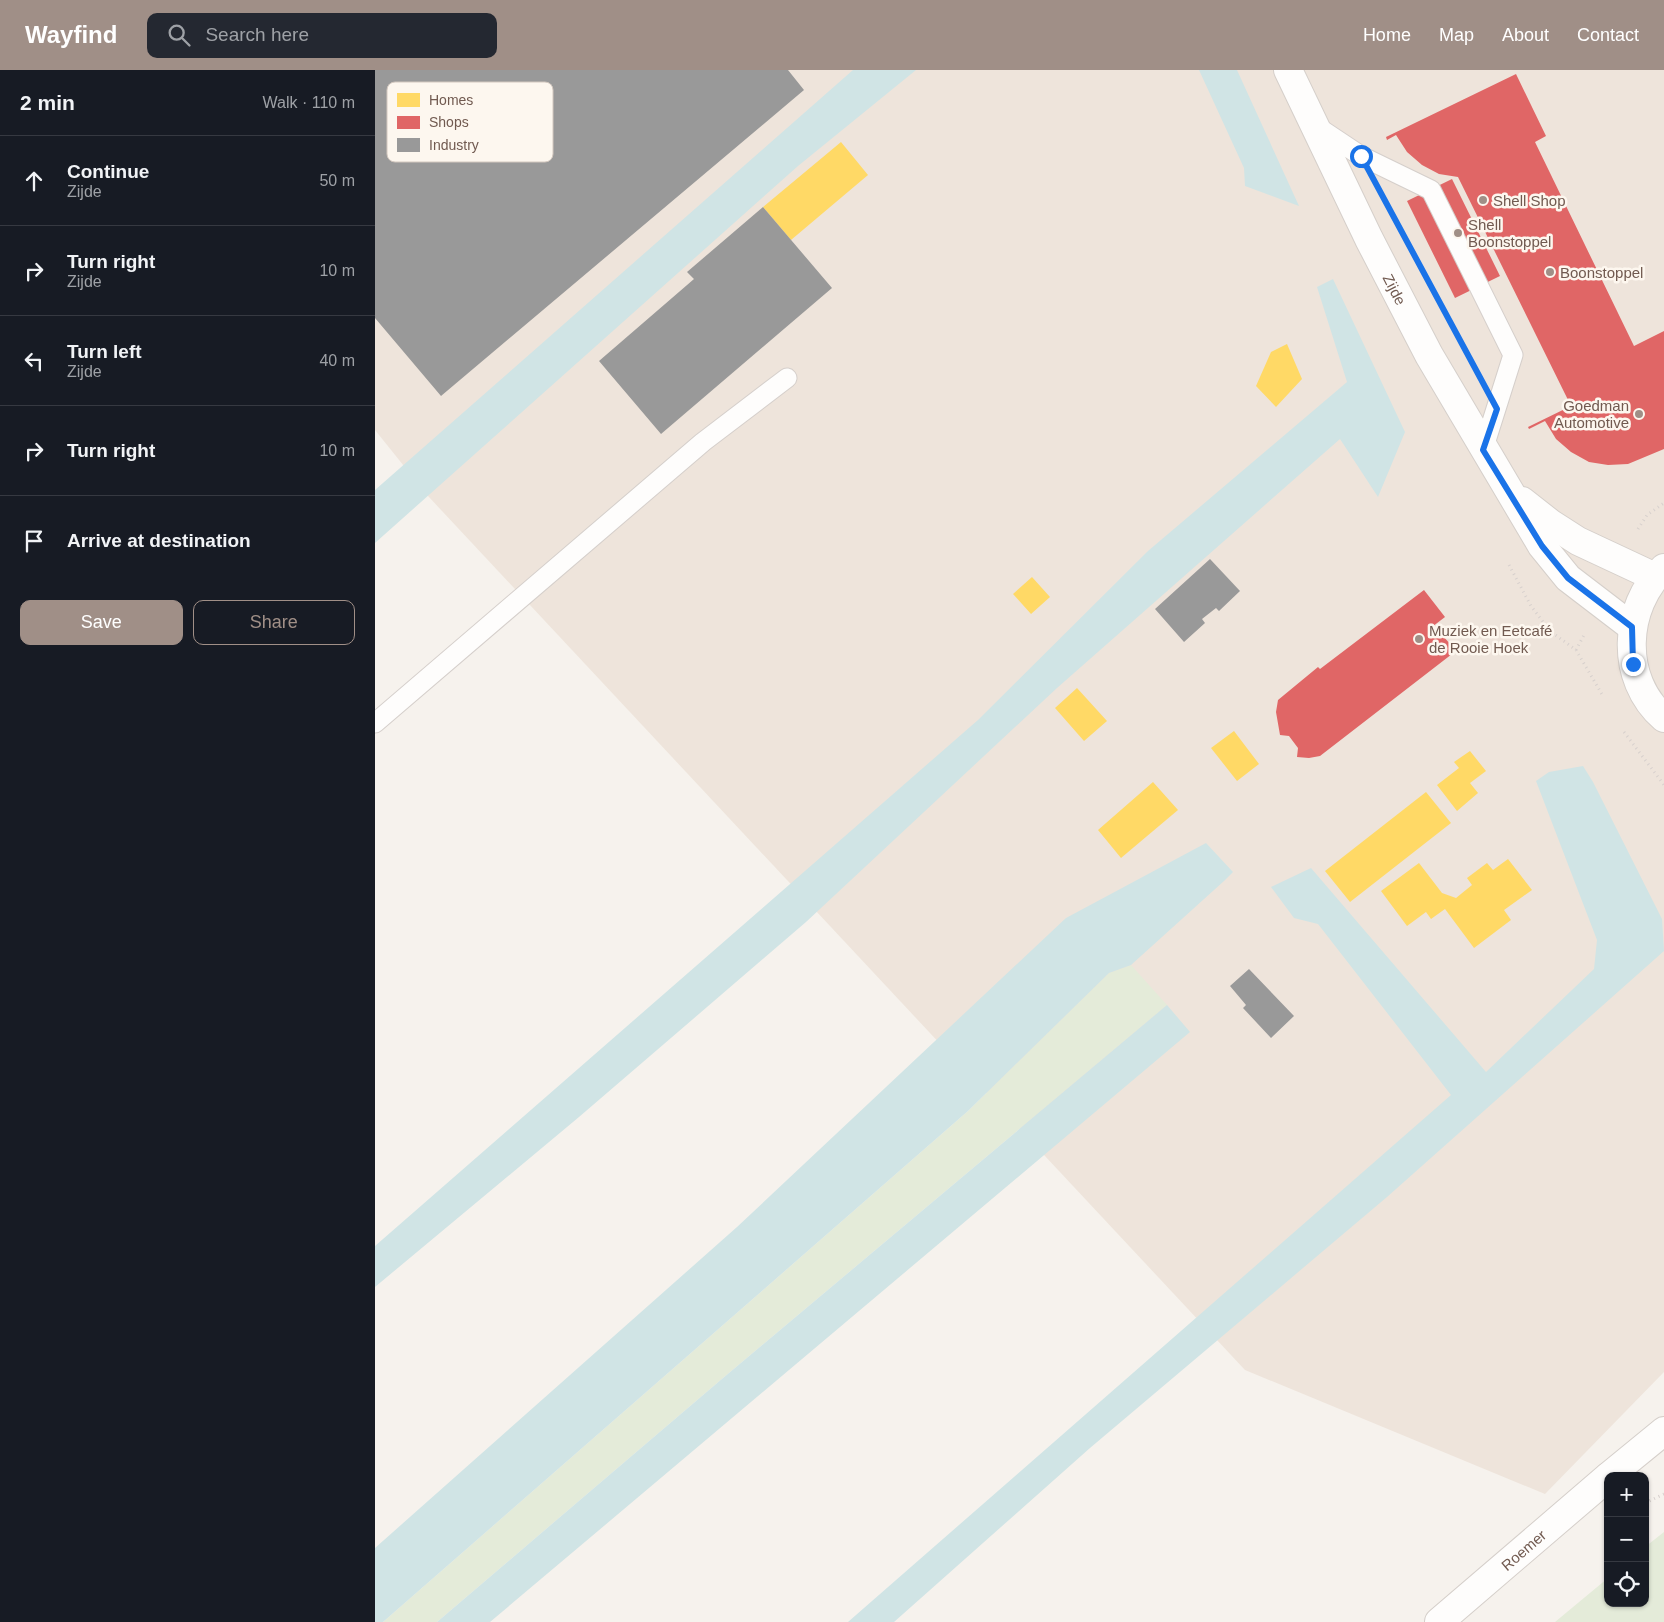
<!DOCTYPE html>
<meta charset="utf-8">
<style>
:root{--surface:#171b24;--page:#242831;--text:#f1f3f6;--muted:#9ea1a6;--line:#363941;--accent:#a08f87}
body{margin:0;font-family:Arial,sans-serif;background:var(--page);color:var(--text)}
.controls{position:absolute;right:15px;bottom:15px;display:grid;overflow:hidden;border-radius:10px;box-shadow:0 1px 4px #0004}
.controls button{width:45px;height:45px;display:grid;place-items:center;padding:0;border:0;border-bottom:1px solid var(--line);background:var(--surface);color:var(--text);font:25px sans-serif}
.stop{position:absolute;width:15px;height:15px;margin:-11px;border:4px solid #1a73e8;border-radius:50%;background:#fff}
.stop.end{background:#1a73e8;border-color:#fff;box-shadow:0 1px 5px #0008}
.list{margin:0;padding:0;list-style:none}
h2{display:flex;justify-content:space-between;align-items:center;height:65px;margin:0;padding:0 20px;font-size:21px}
h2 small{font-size:16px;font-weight:400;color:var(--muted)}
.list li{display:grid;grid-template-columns:32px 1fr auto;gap:15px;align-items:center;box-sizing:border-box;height:90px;padding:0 20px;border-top:1px solid var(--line)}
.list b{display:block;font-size:19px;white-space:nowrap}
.list p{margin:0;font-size:16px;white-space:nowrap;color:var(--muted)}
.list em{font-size:16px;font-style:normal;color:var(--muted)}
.actions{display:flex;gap:10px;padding:15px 20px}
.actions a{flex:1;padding:11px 0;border:1px solid var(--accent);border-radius:10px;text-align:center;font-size:18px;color:var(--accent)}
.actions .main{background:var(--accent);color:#fff}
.icon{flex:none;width:28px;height:28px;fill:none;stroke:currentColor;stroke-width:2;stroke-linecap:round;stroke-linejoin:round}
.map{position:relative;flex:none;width:1289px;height:1552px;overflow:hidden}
header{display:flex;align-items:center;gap:30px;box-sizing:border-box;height:70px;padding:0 25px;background:var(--accent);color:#fff}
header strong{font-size:24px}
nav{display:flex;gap:28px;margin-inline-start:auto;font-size:18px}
.search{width:350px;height:45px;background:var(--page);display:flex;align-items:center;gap:12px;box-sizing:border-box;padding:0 18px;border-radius:10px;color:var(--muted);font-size:19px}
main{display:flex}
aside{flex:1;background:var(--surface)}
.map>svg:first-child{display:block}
.residential{fill:#eee4db}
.green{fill:#e4ebd9}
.water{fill:#d0e4e5}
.homes{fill:#ffd966}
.shops{fill:#e06666}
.industry{fill:#999}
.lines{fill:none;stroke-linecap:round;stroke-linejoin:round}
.lane-casing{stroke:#d5cfcb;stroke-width:21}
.secondary-casing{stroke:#d5cfca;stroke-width:30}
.path{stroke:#d7d0cd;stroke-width:3;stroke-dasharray:1 4;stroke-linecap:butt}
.lane{stroke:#fefdfc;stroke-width:19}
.secondary{stroke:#fefdfc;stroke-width:28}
.route{stroke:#1a73e8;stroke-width:6}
.poi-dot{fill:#a08f87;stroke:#fdf7ef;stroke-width:2}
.labels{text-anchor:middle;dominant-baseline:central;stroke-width:5;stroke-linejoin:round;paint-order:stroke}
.poi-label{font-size:15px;fill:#715a50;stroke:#fdf7ef;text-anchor:start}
.street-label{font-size:15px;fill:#715a50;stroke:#fdf7ef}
.key{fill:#fdf7ef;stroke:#d3c8bf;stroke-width:1}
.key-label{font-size:14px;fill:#715a50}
</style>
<header>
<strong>Wayfind</strong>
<div class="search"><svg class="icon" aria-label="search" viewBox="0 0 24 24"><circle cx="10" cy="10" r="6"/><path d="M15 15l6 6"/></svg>Search here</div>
<nav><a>Home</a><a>Map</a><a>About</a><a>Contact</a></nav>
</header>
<main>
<aside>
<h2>2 min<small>Walk · 110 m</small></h2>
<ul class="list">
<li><svg class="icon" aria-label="ahead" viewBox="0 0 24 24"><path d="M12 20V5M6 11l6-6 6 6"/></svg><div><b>Continue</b><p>Zijde</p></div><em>50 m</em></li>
<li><svg class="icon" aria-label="right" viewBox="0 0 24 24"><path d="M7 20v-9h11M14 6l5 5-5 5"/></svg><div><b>Turn right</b><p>Zijde</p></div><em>10 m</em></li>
<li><svg class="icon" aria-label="left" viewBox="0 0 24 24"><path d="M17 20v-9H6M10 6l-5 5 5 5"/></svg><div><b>Turn left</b><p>Zijde</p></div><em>40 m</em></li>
<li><svg class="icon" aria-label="right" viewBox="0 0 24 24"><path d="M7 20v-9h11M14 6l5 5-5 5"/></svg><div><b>Turn right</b></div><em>10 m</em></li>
<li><svg class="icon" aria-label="arrive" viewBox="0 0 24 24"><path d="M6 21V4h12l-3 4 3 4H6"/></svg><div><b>Arrive at destination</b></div></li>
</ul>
<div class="actions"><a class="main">Save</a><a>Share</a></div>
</aside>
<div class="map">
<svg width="1289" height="1552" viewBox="0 0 1289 1552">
<rect width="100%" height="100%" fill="#f6f2ed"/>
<path class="residential" d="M0,0H1289V1302L1170,1424L870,1300L53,426L0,360Z"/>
<path class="green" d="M756,895L792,935L348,1308L62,1552H8L593,1041L734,903Z
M1289,1462V1552H1180L1233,1508V1533H1270V1477Z"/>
<path class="water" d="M478,0H541L423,96L0,473V420Z
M824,0H862L924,136L870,116L869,98Z
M958,209L1030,362L1003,427L965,369L682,618L431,852L204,1047L0,1217V1176L603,650L773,481L972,312L942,217Z
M1208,696L1218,712L1287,849L1289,881L1012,1127L715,1378L519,1552H473L1076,1025L943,854L919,848L896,817L936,798L1111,1002L1219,899L1222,870L1161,711L1174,702Z
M831,773L858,802L849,811L756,895L734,903L593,1041L8,1552H0V1478L362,1157L691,848Z
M792,935L815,962L115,1552H62L348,1308Z"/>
<path class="homes" d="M466,72L493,105L416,170L388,137Z
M912,274L927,309L901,337L881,316L896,282Z
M657,507L675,527L656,544L638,524Z
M702,618L732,651L709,671L680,638Z
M859,661L884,694L862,711L836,678Z
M1095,681L1111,701L1095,713L1103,723L1082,741L1062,715L1084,698L1079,692Z
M778,712L803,740L746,788L723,760Z
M1051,722L1076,753L975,832L950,801Z
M1133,789L1157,820L1129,840L1136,850L1099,878L1070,839L1056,849L1051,842L1032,856L1006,821L1044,793L1067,823L1081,828L1097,815L1092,808L1112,793L1118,800Z"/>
<path class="shops" d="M1141,4L1171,66L1160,72L1259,276L1289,261V379L1253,394L1233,395L1214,392L1196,382L1181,369L1170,351L1154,359L1153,357L1196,336L1083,107L1064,104L1047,95L1032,82L1021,65L1012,70L1011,67Z
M1077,109L1125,206L1080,228L1032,131Z
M1049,520L1070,547L1053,560L1056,565L1061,562L1063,565L1068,566L1076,575L1075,581L1077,584L945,686L934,688L922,687L923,678L914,666L905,665L901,642L903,630L943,597L945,599Z"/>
<path class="industry" d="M0,0H413L429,20L66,326L0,248Z
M388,137L457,218L286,364L224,291L319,209L312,202Z
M835,489L865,521L844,541L841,538L827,549L830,553L809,572L780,539Z
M874,899L919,946L896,968L868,938L871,935L855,916Z"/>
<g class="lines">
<defs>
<path id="lane" d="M941,56L986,86L1056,120L1138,285L1108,380
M0,653L328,372L412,308"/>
<g id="secondary">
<path id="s1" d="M913,0L994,169L1054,285L1167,476L1193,508L1257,557"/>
<path d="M1147,431L1175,453L1203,471L1280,507"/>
<path d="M1289,498C1248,537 1244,609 1289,648"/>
<path d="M1234,1406L1289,1361"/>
<path id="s2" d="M1064,1552L1233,1407"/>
</g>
</defs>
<use href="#lane" class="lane-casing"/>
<use href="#secondary" class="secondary-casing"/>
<path class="path" d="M1263,459L1272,445L1289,433
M1134,495L1156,536L1175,561L1201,580L1228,626
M1201,580L1209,565
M1249,662L1289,715
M1270,1433L1289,1424"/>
<use href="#lane" class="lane"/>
<use href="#secondary" class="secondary"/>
</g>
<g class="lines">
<path class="route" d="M986,86L1122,339L1108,380L1167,476L1193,508L1257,557L1258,594"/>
</g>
<g class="poi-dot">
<circle cx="1108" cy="130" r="5"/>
<circle cx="1083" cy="163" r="5"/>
<circle cx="1175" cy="202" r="5"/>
<circle cx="1264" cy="344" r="5"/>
<circle cx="1044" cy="569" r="5"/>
</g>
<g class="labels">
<g class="poi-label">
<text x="1118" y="130">Shell Shop</text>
<text x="1093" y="154">Shell<tspan x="1093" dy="17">Boonstoppel</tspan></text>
<text x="1185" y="202">Boonstoppel</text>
<text x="1254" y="335" text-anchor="end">Goedman<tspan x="1254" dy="17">Automotive</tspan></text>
<text x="1054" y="560">Muziek en Eetcafé<tspan x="1054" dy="17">de Rooie Hoek</tspan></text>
</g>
<g class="street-label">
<text stroke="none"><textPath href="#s1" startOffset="244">Zijde</textPath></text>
<text stroke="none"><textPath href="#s2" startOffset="111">Roemer</textPath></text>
</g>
</g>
<rect x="12" y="12" width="166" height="80" rx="8" class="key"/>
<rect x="22" y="23" width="23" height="14" fill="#ffd966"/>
<rect x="22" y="46" width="23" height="13" fill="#e06666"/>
<rect x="22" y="68" width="23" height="14" fill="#999"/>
<g class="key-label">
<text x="54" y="35">Homes</text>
<text x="54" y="57">Shops</text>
<text x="54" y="80">Industry</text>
</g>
</svg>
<div class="controls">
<button>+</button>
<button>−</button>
<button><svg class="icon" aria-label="locate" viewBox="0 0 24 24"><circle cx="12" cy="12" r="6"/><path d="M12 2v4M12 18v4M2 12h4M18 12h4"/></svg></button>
</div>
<div class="stop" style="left:986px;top:86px"></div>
<div class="stop end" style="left:1258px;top:594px"></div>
</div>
</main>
